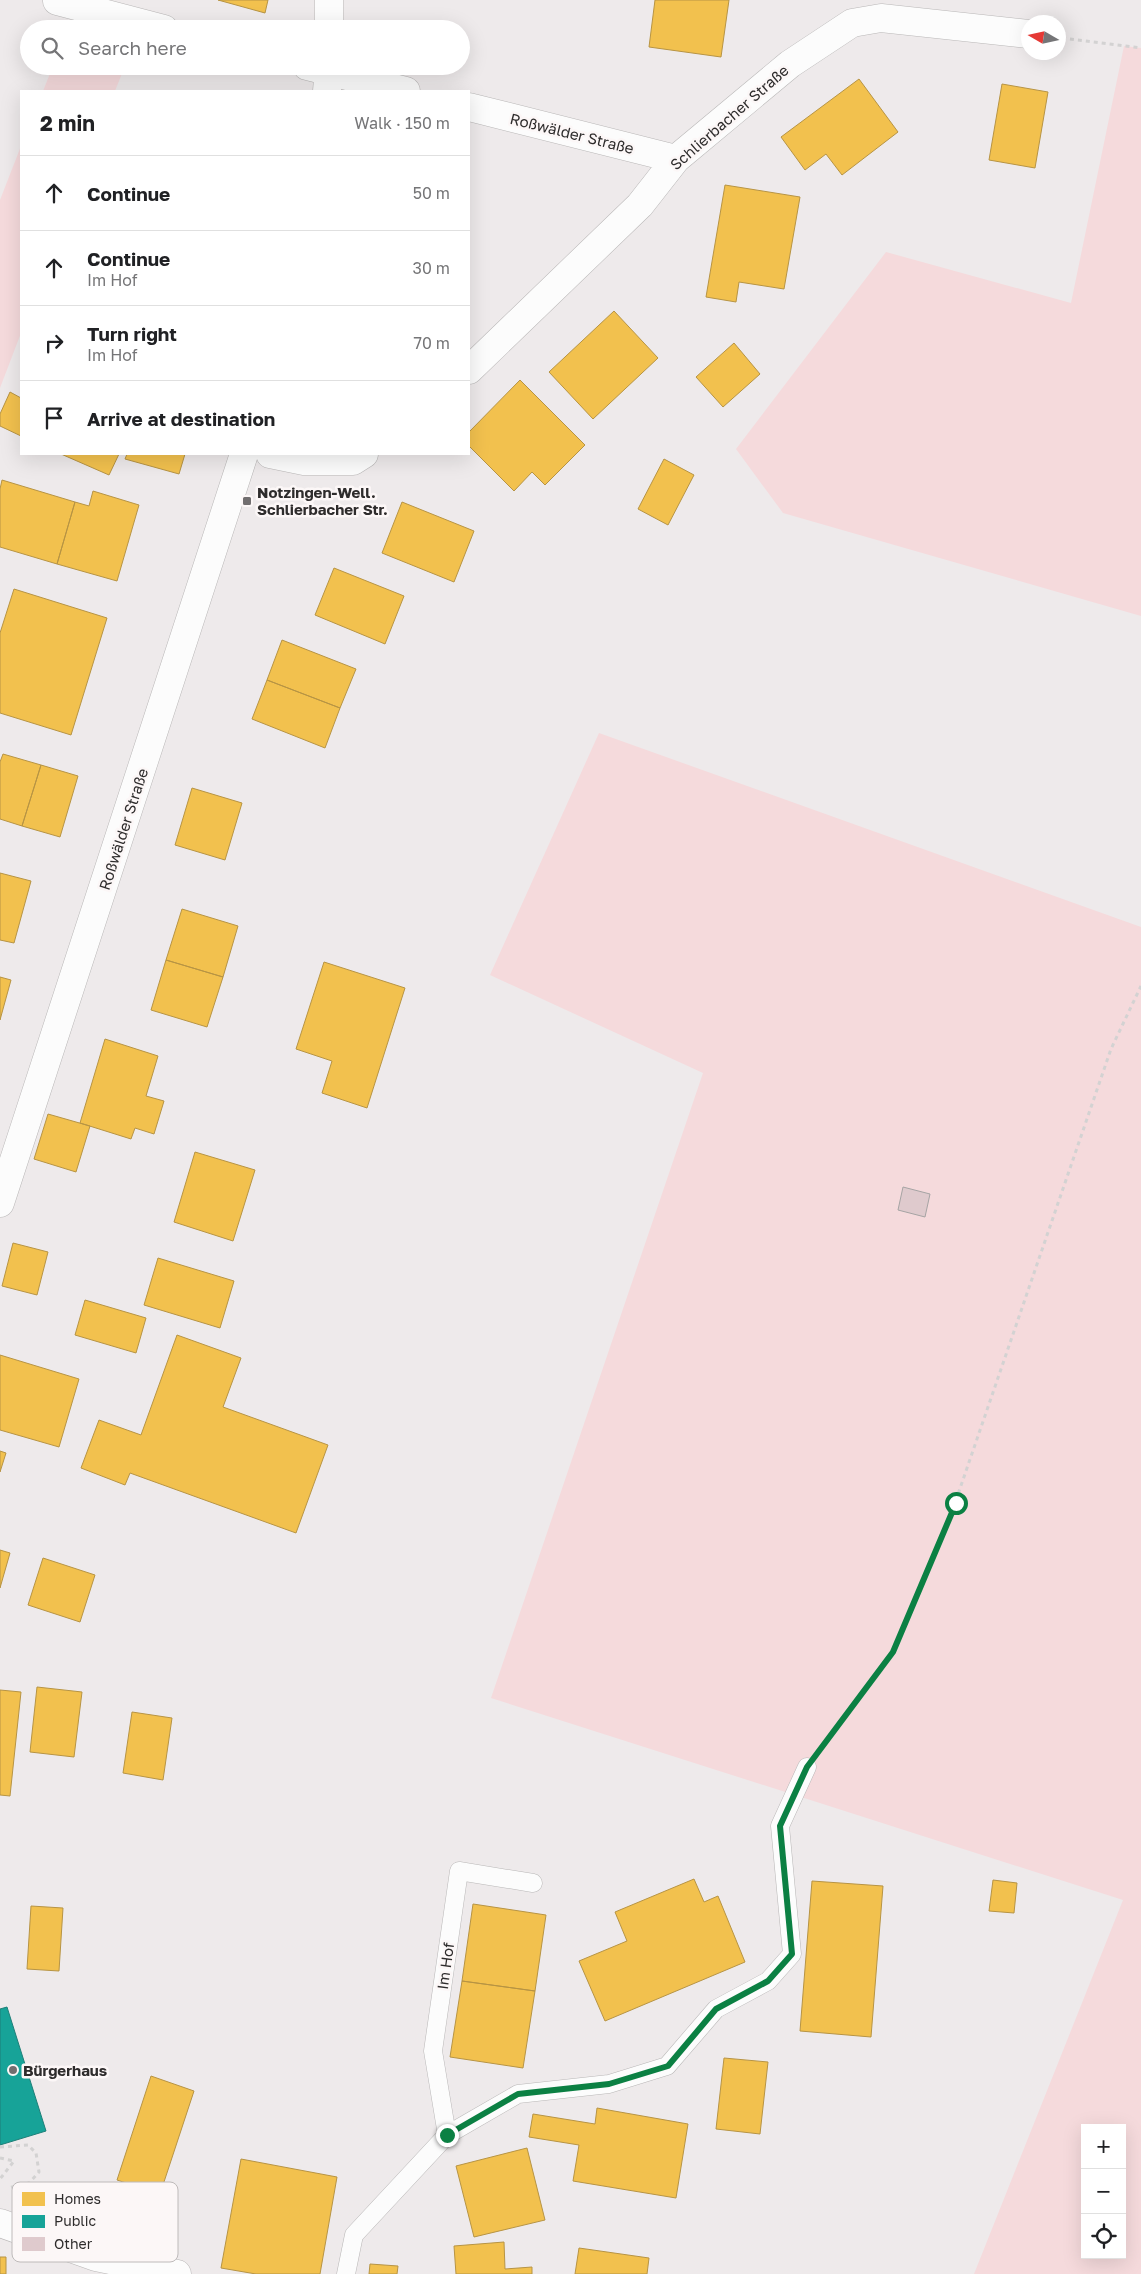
<!DOCTYPE html>
<meta charset="utf-8">
<style>
:root{--surface:#fff;--page:#f6f6f6;--text:#202124;--muted:#757577;--line:#e0e0e0}
body{margin:0;font-family:"Golos Text",sans-serif;background:var(--page);color:var(--text)}
.controls{position:absolute;right:15px;bottom:15px;display:grid;overflow:hidden;border-radius:0px;box-shadow:0 5px 20px #0002}
.controls button{width:45px;height:45px;display:grid;place-items:center;padding:0;border:0;border-bottom:1px solid var(--line);background:var(--surface);color:var(--text);font:25px sans-serif}
.compass{position:absolute;left:1021px;top:15px;width:45px;height:45px;border-radius:50%;background:var(--surface);box-shadow:0 5px 20px #0002;rotate:279deg}
.stop{position:absolute;width:15px;height:15px;margin:-11px;border:4px solid #0b8043;border-radius:50%;background:#fff}
.stop.end{background:#0b8043;border-color:#fff;box-shadow:0 1px 5px #0008}
.list{margin:0;padding:0;list-style:none}
h2{display:flex;justify-content:space-between;align-items:center;height:65px;margin:0;padding:0 20px;font-size:21px}
h2 small{font-size:16px;font-weight:400;color:var(--muted)}
.list li{display:grid;grid-template-columns:32px 1fr auto;gap:15px;align-items:center;box-sizing:border-box;height:75px;padding:0 20px;border-top:1px solid var(--line)}
.list b{display:block;font-size:19px;white-space:nowrap}
.list p{margin:0;font-size:16px;white-space:nowrap;color:var(--muted)}
.list em{font-size:16px;font-style:normal;color:var(--muted)}
.icon{flex:none;width:28px;height:28px;fill:none;stroke:currentColor;stroke-width:2;stroke-linecap:round;stroke-linejoin:round}
.map{position:relative;flex:none;width:1141px;height:2274px;overflow:hidden}
.search{position:absolute;background:var(--surface);box-shadow:0 5px 20px #0002;left:20px;top:20px;width:450px;height:55px;display:flex;align-items:center;gap:12px;box-sizing:border-box;padding:0 18px;border-radius:28px;color:var(--muted);font-size:19px}
.panel{position:absolute;background:var(--surface);box-shadow:0 5px 20px #0002;left:20px;top:90px;width:450px;height:365px;border-radius:0px}
.map>svg:first-child{display:block}
.green{fill:#f5dadc;fill-rule:evenodd}
.homes{fill:#f2c14e;stroke:#b79444}
.public{fill:#17a398;stroke:#1e7f78}
.building{fill:#dfcacd;stroke:#a6a4a4}
.lines{fill:none;stroke-linecap:round;stroke-linejoin:round}
.lane-casing{stroke:#b9b7b7;stroke-width:19}
.street-casing{stroke:#b9b7b7;stroke-width:29}
.secondary-casing{stroke:#b9b7b7;stroke-width:29}
.path{stroke:#d3d2d2;stroke-width:3;stroke-dasharray:4 4;stroke-linecap:butt}
.lane{stroke:#fcfcfc;stroke-width:18}
.street{stroke:#fcfcfc;stroke-width:28}
.secondary{stroke:#fcfcfc;stroke-width:28}
.route{stroke:#0b8043;stroke-width:6}
.poi-dot{fill:#716e6f;stroke:#fcf7f7;stroke-width:2}
.labels{text-anchor:middle;dominant-baseline:central;stroke-width:5;stroke-linejoin:round;paint-order:stroke}
.street-label{font-size:15px;fill:#2e2c2c;stroke:#fcf7f7}
.poi-label{font-size:15px;font-weight:bold;fill:#2e2c2c;stroke:#fcf7f7;text-anchor:start}
.key{fill:#fcf7f7;stroke:#bebaba;stroke-width:1}
.key-label{font-size:14px;fill:#2e2c2c}
</style>
<div class="map">
<svg width="1141" height="2274" viewBox="0 0 1141 2274">
<rect width="100%" height="100%" fill="#eeeaeb"/>
<path class="green" d="M1124,46L1141,48V616L783,513L736,449L886,252L1071,303Z
M53,66H125L115,91H43Z
M21,146V333L0,388V200Z
M599,733L1141,927V2274H974L1123,1900L491,1698L703,1073L490,975ZM1085,2128H1122V2255H1085Z"/>
<path class="homes" d="M218,0H268L265,13Z
M655,0H729L721,57L649,47Z
M859,79L898,132L842,175L826,154L805,170L781,137Z
M1002,84L1048,92L1035,168L989,160Z
M725,185L800,197L784,289L739,282L736,302L706,297Z
M614,311L658,358L593,419L549,372Z
M734,343L760,374L723,407L696,377Z
M520,380L585,445L545,485L532,472L514,491L469,446V432Z
M10,392L21,398V436L0,426V414Z
M61,454H119L109,475Z
M127,454H185L179,474L125,459Z
M664,459L694,475L668,525L638,509Z
M2,480L75,502L57,564L0,547V489Z
M93,491L139,505L117,581L57,564L75,502L89,506Z
M402,502L474,531L454,582L382,553Z
M334,568L404,596L385,644L315,615Z
M14,589L107,618L71,735L0,713V633Z
M282,640L356,669L340,708L267,680Z
M267,680L340,708L325,748L252,719Z
M3,754L41,765L22,826L0,819V762Z
M41,765L78,776L60,837L22,826Z
M192,788L242,803L225,860L175,845Z
M0,873L31,881L14,943L0,940Z
M182,909L238,926L223,977L166,960Z
M166,960L223,977L207,1027L151,1010Z
M324,962L405,988L367,1108L322,1093L332,1061L296,1049Z
M0,977L11,980L0,1020Z
M105,1039L158,1056L146,1096L164,1101L154,1134L135,1128L131,1139L80,1123Z
M48,1114L90,1126L76,1172L34,1159Z
M195,1152L255,1170L233,1241L174,1222Z
M13,1243L48,1252L37,1295L2,1286Z
M158,1258L234,1281L220,1328L144,1305Z
M85,1300L146,1318L136,1353L75,1335Z
M177,1335L241,1358L223,1407L328,1445L296,1533L130,1473L125,1485L81,1468L99,1420L141,1435Z
M0,1355L79,1379L59,1447L0,1430Z
M0,1451L6,1453L0,1472Z
M0,1550L10,1553L0,1588Z
M43,1558L95,1575L80,1622L28,1605Z
M37,1687L82,1692L74,1757L30,1752Z
M0,1690L21,1692L10,1796L0,1795Z
M132,1712L172,1718L163,1780L123,1773Z
M694,1879L704,1902L718,1896L745,1962L605,2021L579,1961L627,1941L615,1912Z
M993,1880L1017,1883L1014,1913L989,1911Z
M812,1881L883,1886L871,2037L800,2031Z
M473,1904L546,1915L535,1991L462,1981Z
M31,1906L63,1908L59,1971L27,1969Z
M462,1981L535,1991L523,2068L450,2057Z
M724,2058L768,2062L760,2134L716,2129Z
M151,2076L194,2091L160,2194L117,2180Z
M597,2108L688,2124L676,2198L573,2181L579,2145L529,2137L533,2114L595,2124Z
M527,2148L545,2220L474,2237L456,2166Z
M241,2159L337,2177L320,2274H256L221,2268Z
M504,2242L505,2269L532,2267V2274H456L454,2246Z
M579,2248L649,2258L647,2274H575Z
M0,2257H6V2274H0Z
M370,2264L398,2266L397,2274H369Z"/>
<path class="public" d="M7,2007L46,2131L0,2145V2009Z"/>
<path class="building" d="M903,1187L930,1194L925,1217L898,1210Z"/>
<g class="lines">
<defs>
<path id="lane" d="M447,2135L433,2051L459,1871L533,1883
M346,2274L354,2235L447,2135L518,2094L609,2084L667,2066L716,2009L768,1981L792,1954L780,1826L807,1767"/>
<path id="street" d="M57,1L164,29
M307,66L406,91
M469,107L676,159
M469,370L640,205L676,159L790,64L852,23L881,18L1028,34
M270,454L304,461H353L364,454"/>
<path id="secondary" d="M329,0V29
M327,91L329,66
M0,1203L244,454
M0,2223L96,2257L177,2274"/>
</defs>
<use href="#lane" class="lane-casing"/>
<use href="#street" class="street-casing"/>
<use href="#secondary" class="secondary-casing"/>
<path class="path" d="M1062,38L1141,48
M823,1745L893,1652L955,1503L1111,1049L1141,986
M0,2147L28,2145L36,2153L39,2172L29,2183L8,2188
M0,2158L14,2161L0,2179"/>
<use href="#lane" class="lane"/>
<use href="#street" class="street"/>
<use href="#secondary" class="secondary"/>
</g>
<g class="lines">
<path class="route" d="M447,2135L518,2094L609,2084L668,2066L716,2009L768,1981L792,1954L780,1826L807,1767L893,1652L956,1503"/>
</g>
<g class="poi-dot">
<rect x="242" y="496" width="10" height="10" rx="2.5"/>
<circle cx="13" cy="2070" r="5"/>
</g>
<g class="labels">
<g class="street-label">
<text transform="translate(729 117) rotate(-41)">Schlierbacher Straße</text>
<text transform="translate(572 133) rotate(14)">Roßwälder Straße</text>
<text transform="translate(123 829) rotate(-72)">Roßwälder Straße</text>
<text transform="translate(445 1966) rotate(-82)">Im Hof</text>
</g>
<g class="poi-label">
<text x="257" y="492">Notzingen-Well.<tspan x="257" dy="17">Schlierbacher Str.</tspan></text>
<text x="23" y="2070">Bürgerhaus</text>
</g>
</g>
<rect x="12" y="2182" width="166" height="80" rx="8" class="key"/>
<rect x="22" y="2192" width="23" height="14" fill="#f2c14e"/>
<rect x="22" y="2215" width="23" height="13" fill="#17a398"/>
<rect x="22" y="2237" width="23" height="14" fill="#dfcacd"/>
<g class="key-label">
<text x="54" y="2204">Homes</text>
<text x="54" y="2226">Public</text>
<text x="54" y="2249">Other</text>
</g>
</svg>
<div class="controls">
<button>+</button>
<button>−</button>
<button><svg class="icon" aria-label="locate" viewBox="0 0 24 24"><circle cx="12" cy="12" r="6"/><path d="M12 2v4M12 18v4M2 12h4M18 12h4"/></svg></button>
</div>
<svg class="compass" viewBox="-18 -18 36 36"><path d="M0-13l5 13h-10z" fill="#e53935"/><path d="M0 13l5-13h-10z" fill="#757577"/></svg>
<div class="stop" style="left:956px;top:1503px"></div>
<div class="stop end" style="left:447px;top:2135px"></div>
<div class="search"><svg class="icon" aria-label="search" viewBox="0 0 24 24"><circle cx="10" cy="10" r="6"/><path d="M15 15l6 6"/></svg>Search here</div>
<section class="panel">
<h2>2 min<small>Walk · 150 m</small></h2>
<ul class="list">
<li><svg class="icon" aria-label="ahead" viewBox="0 0 24 24"><path d="M12 20V5M6 11l6-6 6 6"/></svg><div><b>Continue</b></div><em>50 m</em></li>
<li><svg class="icon" aria-label="ahead" viewBox="0 0 24 24"><path d="M12 20V5M6 11l6-6 6 6"/></svg><div><b>Continue</b><p>Im Hof</p></div><em>30 m</em></li>
<li><svg class="icon" aria-label="right" viewBox="0 0 24 24"><path d="M7 20v-9h11M14 6l5 5-5 5"/></svg><div><b>Turn right</b><p>Im Hof</p></div><em>70 m</em></li>
<li><svg class="icon" aria-label="arrive" viewBox="0 0 24 24"><path d="M6 21V4h12l-3 4 3 4H6"/></svg><div><b>Arrive at destination</b></div></li>
</ul>
</section>
</div>
